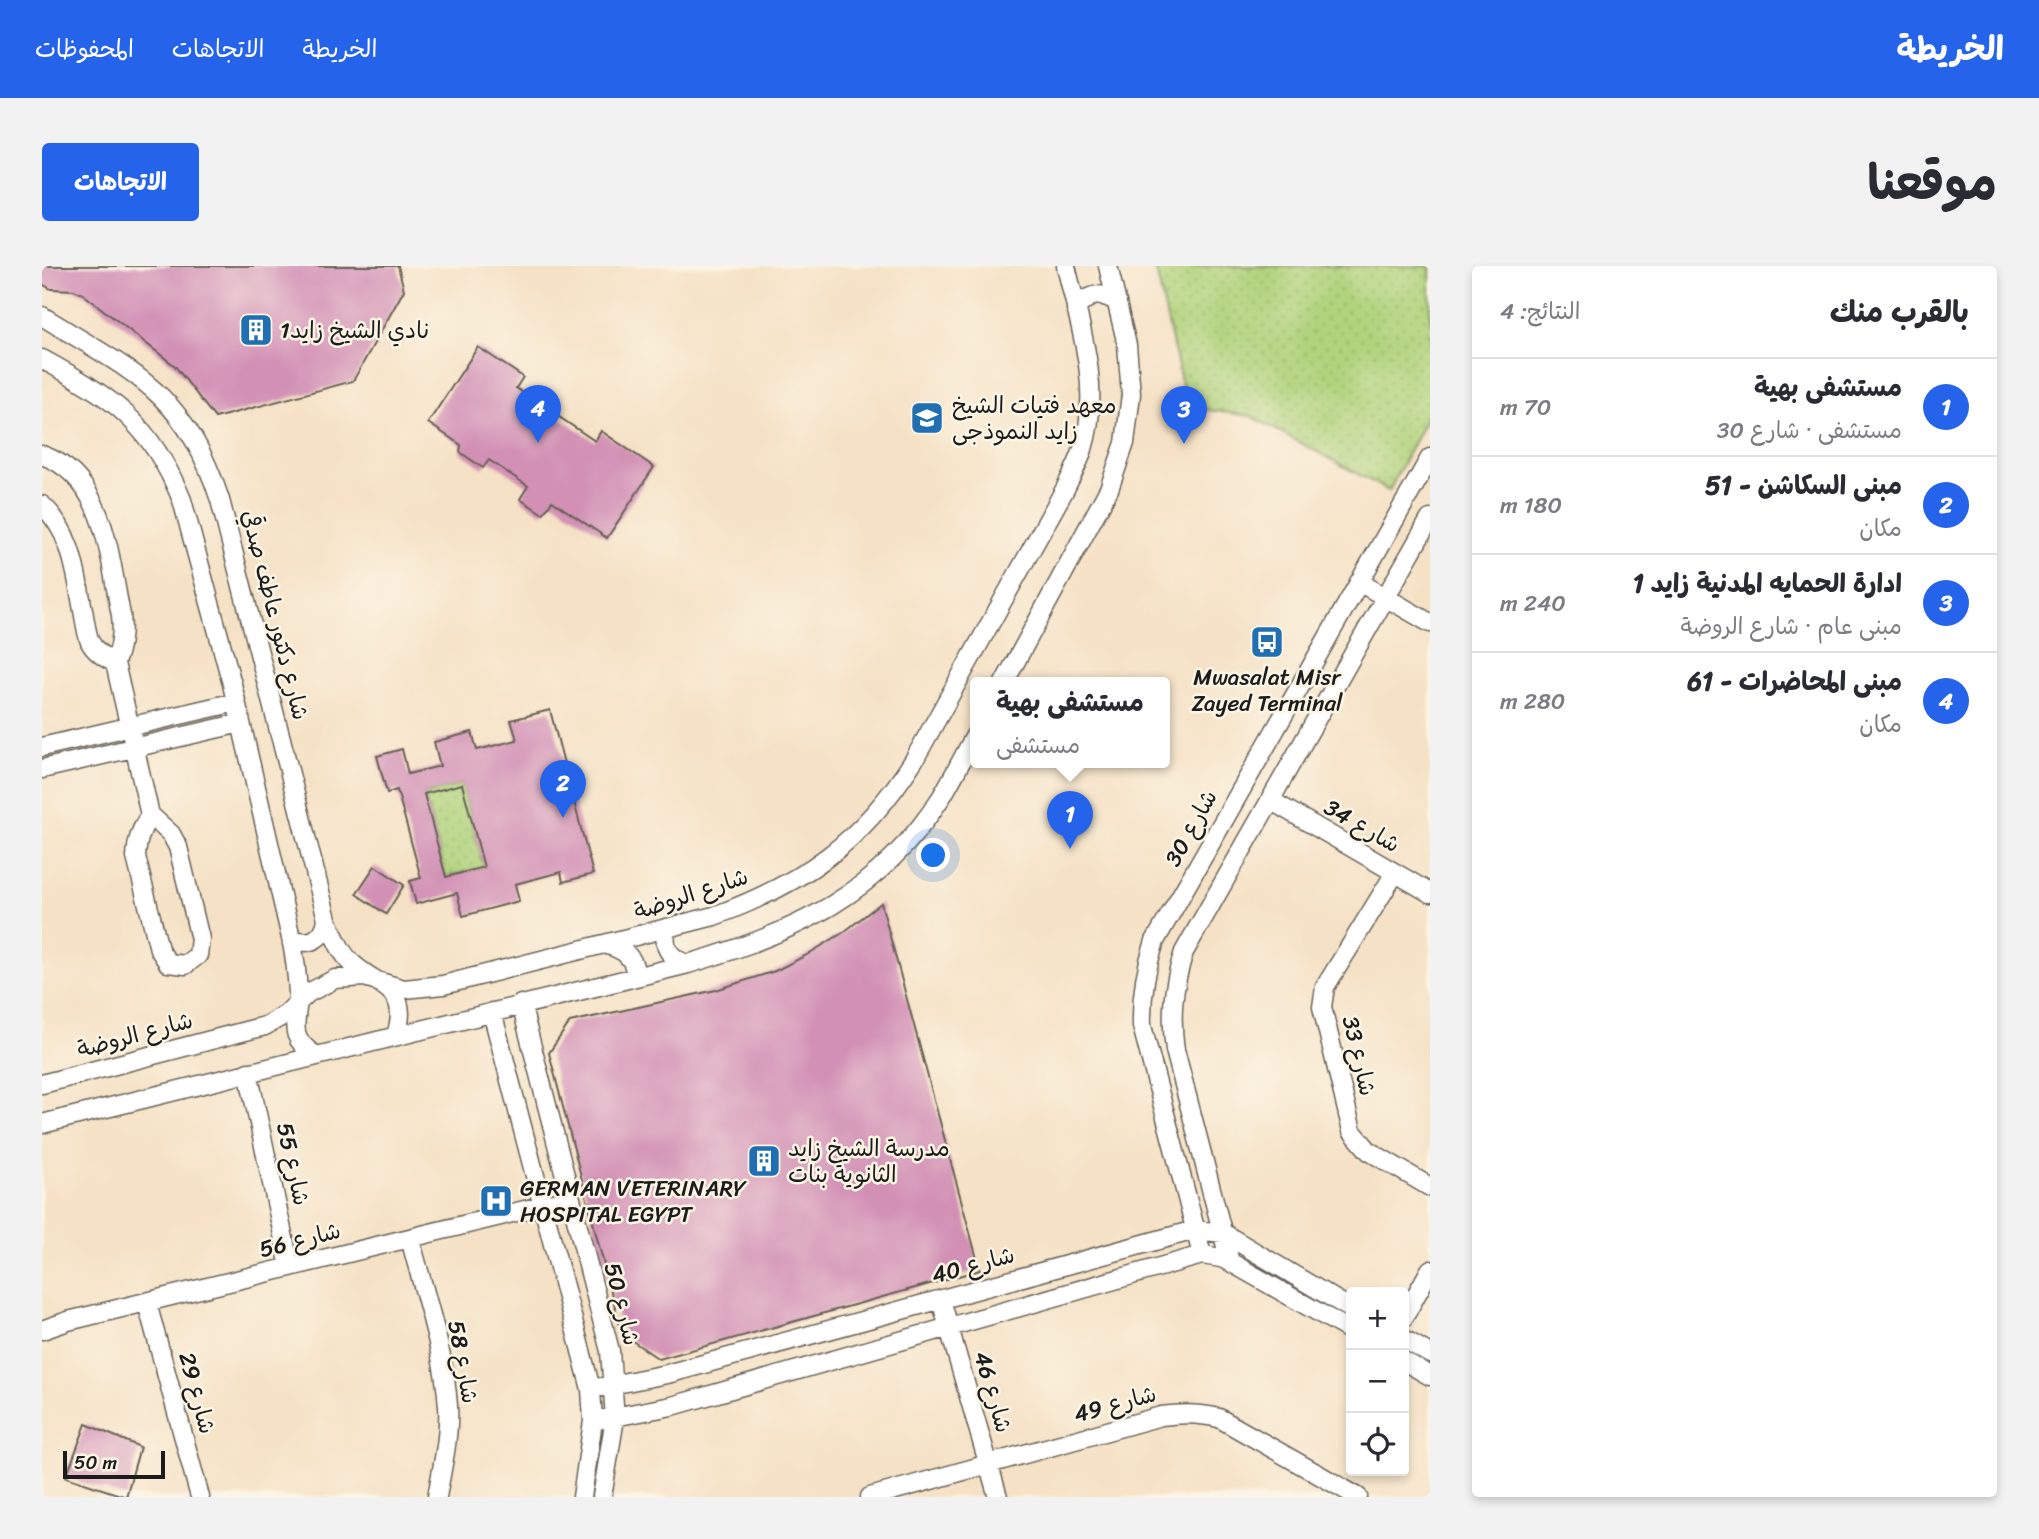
<!DOCTYPE html>
<html lang="ar">
<meta charset="utf-8">
<style>
:root{--surface:#fff;--page:#f2f2f3;--text:#2b2b33;--muted:#7c7c81;--line:#e1e1e2;--accent:#2563eb}
body{margin:0;font-family:Sriracha,"Playpen Sans Arabic",sans-serif;background:var(--page);color:var(--text);direction:rtl}
.controls{position:absolute;right:21px;bottom:21px;display:grid;overflow:hidden;border-radius:7px;box-shadow:0 4px 10px #0003}
.controls button{width:63px;height:63px;display:grid;place-items:center;padding:0;border:0;border-bottom:2px solid var(--line);background:var(--surface);color:var(--text);font:35px sans-serif}
.scale{position:absolute;left:21px;bottom:18px;width:102px;box-sizing:border-box;padding-left:7px;border:4px solid #1c1c1c;border-top:0;font-size:19px;line-height:24px;white-space:nowrap;color:#1c1c1c;-webkit-text-stroke:5px #fcf5e5;paint-order:stroke}
.you{position:absolute;left:892px;top:590px;width:24px;height:24px;margin:-18px;border:5px solid #fff;border-radius:50%;background:#1a73e8;box-shadow:0 0 0 10px #1a73e833}
.badge{display:grid;place-items:center;width:46px;height:46px;border-radius:50%;background:var(--accent);color:#fff;font-size:23px;font-weight:700}
.pin{position:absolute;translate:-50% -58px;filter:drop-shadow(0 2px 4px #0008)}
.pin::after{content:'';position:absolute;top:37px;width:24px;height:21px;background:inherit;clip-path:polygon(0 0,100% 0,50% 100%)}
.popup{position:absolute;left:928px;top:411px;width:200px;height:91px;box-sizing:border-box;display:grid;place-content:center;border-radius:7px;background:var(--surface);filter:drop-shadow(0 2px 5px #0005);font-size:23px;white-space:nowrap;color:var(--muted)}
.popup b{font-size:26px;color:var(--text)}
.popup::after{content:'';position:absolute;left:50%;top:100%;margin-left:-14px;border:14px solid transparent;border-top-color:var(--surface)}
.list{margin:0;padding:0;list-style:none}
h2{display:flex;justify-content:space-between;align-items:center;height:91px;margin:0;padding:0 28px;font-size:30px}
h2 small{font-size:23px;font-weight:400;color:var(--muted)}
.list li{display:grid;grid-template-columns:46px 1fr auto;gap:21px;align-items:center;box-sizing:border-box;height:98px;padding:0 28px;border-top:2px solid var(--line)}
.list b{display:block;font-size:26px;white-space:nowrap}
.list p{margin:0;font-size:23px;white-space:nowrap;color:var(--muted)}
.list em{font-size:23px;font-style:normal;color:var(--muted)}
.icon{flex:none;width:38px;height:38px;fill:none;stroke:currentColor;stroke-width:2;stroke-linecap:round;stroke-linejoin:round}
.map{position:relative;flex:none;width:1388px;height:1231px;overflow:hidden;direction:ltr;border-radius:7px}
header{display:flex;align-items:center;gap:42px;box-sizing:border-box;height:98px;padding:0 35px;background:var(--accent);color:#fff}
header strong{font-size:33px}
nav{display:flex;gap:38px;margin-inline-start:auto;font-size:24px}
.intro{display:flex;align-items:center;justify-content:space-between;box-sizing:border-box;height:168px;padding:0 42px}
h1{margin:0;font-size:49px}
.button{padding:18px 32px;border-radius:7px;background:var(--accent);color:#fff;font-size:24px;font-weight:700}
main{display:flex;gap:42px;padding:0 42px}
aside{flex:1;background:var(--surface);border-radius:7px;box-shadow:0 4px 10px #0003}
.map>svg:first-child{display:block}
.green{fill:url(#green-dots);stroke:#66784c;stroke-width:2}
.building{fill:#d290b5;fill-rule:evenodd}
.lines{fill:none;stroke-linecap:round;stroke-linejoin:round}
.minor-casing{stroke:#686157;stroke-width:21}
.minor{stroke:#fff;stroke-width:18}
.labels{text-anchor:middle;dominant-baseline:central;stroke-width:5;stroke-linejoin:round;paint-order:stroke}
.poi-label{font-size:23px;fill:#1c1c1c;stroke:#fcf5e5;text-anchor:start}
.street-label{font-size:23px;fill:#1c1c1c;stroke:#fcf5e5}
</style>
<header>
<strong>الخريطة</strong>
<nav><a>الخريطة</a><a>الاتجاهات</a><a>المحفوظات</a></nav>
</header>
<div class="intro"><h1>موقعنا</h1><a class="button">الاتجاهات</a></div>
<main>
<aside>
<h2>بالقرب منك<small>النتائج: 4</small></h2>
<ul class="list">
<li><span class="badge">1</span><div><b>مستشفى بهية</b><p>مستشفى · شارع 30</p></div><em>70 m</em></li>
<li><span class="badge">2</span><div><b>مبنى السكاشن - 51</b><p>مكان</p></div><em>180 m</em></li>
<li><span class="badge">3</span><div><b>ادارة الحمايه المدنية زايد 1</b><p>مبنى عام · شارع الروضة</p></div><em>240 m</em></li>
<li><span class="badge">4</span><div><b>مبنى المحاضرات - 61</b><p>مكان</p></div><em>280 m</em></li>
</ul>
</aside>
<div class="map">
<svg width="1388" height="1231" viewBox="0 0 1388 1231">
<defs>
<pattern id="green-dots" width="8" height="8" patternUnits="userSpaceOnUse" patternTransform="scale(1.75)"><rect width="8" height="8" fill="#b0d37c"/><path d="M2 2h.1M6 6h.1" fill="none" stroke="#97b56b" stroke-width="1.8" stroke-linecap="round"/></pattern>
</defs>
<rect width="100%" height="100%" fill="#fcf5e5"/>
<filter id="ink" filterUnits="userSpaceOnUse"><feTurbulence type="fractalNoise" baseFrequency=".0143" numOctaves="2"/><feDisplacementMap in="SourceGraphic" scale="14" xChannelSelector="R" yChannelSelector="G"/><feConvolveMatrix kernelMatrix="1 2 1 2 8 2 1 2 1" color-interpolation-filters="sRGB"/></filter>
<filter id="wash" filterUnits="userSpaceOnUse"><feTurbulence type="fractalNoise" baseFrequency=".00686" numOctaves="4" result="noise"/><feDisplacementMap in="SourceGraphic" scale="28" xChannelSelector="R" yChannelSelector="G"/><feGaussianBlur stdDeviation="1.57" result="paint"/><feColorMatrix in="noise" values="0 0 0 0 0 0 0 0 0 0 0 0 0 0 0 0 0 1.4 0 .05"/><feComposite in="paint" operator="in"/></filter>
<g filter="url(#wash)">
<rect width="100%" height="100%" fill="#f5e1c5"/>
<path class="green" d="M1113,0H1388V145L1347,225L1209,150L1145,141Z
M420,518L442,601L404,611L382,528Z"/>
<g id="blocks">
<path class="building" d="M0,0H356L362,24L311,115L173,152L133,100L41,28L32,24L9,23L0,18Z
M436,81L481,111L474,122L553,175L559,165L612,201L565,272L510,235L501,248L478,233L486,220L447,194L441,202L418,186L419,179L386,157Z
M508,444L551,608L521,616L519,606L473,618L477,635L421,650L415,627L374,638L368,615L379,612L355,524L345,527L335,490L360,483L366,508L398,500L392,476L430,466L435,484L475,474L469,454ZM420,518L442,601L404,611L382,528Z
M333,600L362,619L344,648L314,628Z
M839,637L938,1004L617,1093L580,1068L507,787L528,756L674,724L733,705L763,690L802,666Z
M44,1158L98,1181L84,1231L24,1211Z"/>
</g>
</g>
<g filter="url(#ink)">
<use href="#blocks" fill-opacity="0" stroke="#686157" stroke-width="2"/>
<g class="lines">
<defs>
<path id="minor" d="M1034,43C1046,28 1059,25 1075,36
M0,50C91,106 143,126 178,234L285,653C292,669 298,687 312,699C339,722 369,723 354,769
M0,93C71,132 108,156 140,234L190,418L249,672C253,691 255,708 256,727C256,757 243,769 274,790
M0,189C64,211 67,292 79,349C81,367 79,380 73,397L108,549
M0,239C30,266 34,307 41,344C43,354 44,366 48,376C53,386 63,392 73,397
M1317,316L1388,357
M962,417L1067,223L1083,177L1089,128L1085,79L1066,0
M0,481L194,436
M0,503L199,457
M1228,534L1388,627
M108,549L129,568L136,581L158,673L156,689L143,699L126,697L117,683L94,591C95,574 99,563 108,549Z
M1353,607L1283,721L1280,741L1310,865L1327,885L1388,921
M625,663C620,681 628,693 646,698
M249,672C267,681 282,673 285,653
M565,679C582,683 594,693 593,710
M479,738L568,1085L573,1152L560,1231
M450,746L549,1123L551,1155L540,1231
M206,806L248,1001
M0,818L223,760L244,748L266,727L293,713L322,711L362,723L401,719L672,650C762,617 820,576 872,494L1023,223C1029,210 1037,197 1041,183C1060,122 1038,60 1024,0
M0,858L646,698C753,667 838,628 900,530C912,510 922,489 934,468
M368,972C382,1027 402,1083 406,1140C408,1170 400,1201 395,1231
M1160,989L1100,760C1099,729 1103,704 1113,675L1388,192
M1188,996L1133,784C1128,749 1131,720 1142,686L1388,253
M899,1034L956,1231
M105,1037L158,1231
M1362,1051L1388,1004
M0,1064L26,1055L528,933
M1362,1073L1388,1088
M1362,1095L1388,1110
M549,1123L625,1108L1153,964L1181,967L1309,1043
M551,1155L630,1140L1160,989L1179,992L1188,996L1309,1065
M828,1231L1119,1150C1140,1147 1157,1147 1177,1152L1316,1231"/>
</defs>
<use href="#minor" class="minor-casing"/>
<use href="#minor" class="minor"/>
</g>
</g>
<defs>
<symbol id="building-square" viewBox="-11 -11 22 22"><rect x="-9" y="-9" width="18" height="18" rx="4" fill="#1f6fb2" stroke="#fcf5e5"/><path d="M-4-6H4V6H1V3H-1V6H-4ZM-2.5-4.3h1.7v1.8h-1.7ZM.8-4.3h1.7v1.8H.8ZM-2.5-1h1.7V.8h-1.7ZM.8-1h1.7V.8H.8Z" fill="#fff"/></symbol>
<symbol id="university-square" viewBox="-11 -11 22 22"><rect x="-9" y="-9" width="18" height="18" rx="4" fill="#1f6fb2" stroke="#fcf5e5"/><path d="M0-5L7-2L0 1L-7-2ZM-4 1L0 2.5L4 1V4Q0 6-4 4Z" fill="#fff"/></symbol>
<symbol id="bus-square" viewBox="-11 -11 22 22"><rect x="-9" y="-9" width="18" height="18" rx="4" fill="#1f6fb2" stroke="#fcf5e5"/><path d="M-5-6H5V4H4V6H2V4H-2V6H-4V4H-5ZM-3.5-4V0h7V-4ZM-3.5 1.2v1.5H-2V1.2ZM2 1.2v1.5H3.5V1.2Z" fill="#fff"/></symbol>
<symbol id="hospital-square" viewBox="-11 -11 22 22"><rect x="-9" y="-9" width="18" height="18" rx="4" fill="#1f6fb2" stroke="#fcf5e5"/><path d="M-5-5h3v3.5h4V-5h3V5h-3V1.5h-4V5h-3Z" fill="#fff"/></symbol>
</defs>
<g fill-rule="evenodd">
<use href="#building-square" x="195" y="45" width="38" height="38"/>
<use href="#university-square" x="866" y="133" width="38" height="38"/>
<use href="#bus-square" x="1206" y="357" width="38" height="38"/>
<use href="#building-square" x="703" y="876" width="38" height="38"/>
<use href="#hospital-square" x="435" y="916" width="38" height="38"/>
</g>
<g class="labels">
<g class="poi-label">
<text x="238" y="64">نادي الشيخ زايد1</text>
<text x="910" y="139">معهد فتيات الشيخ<tspan x="910" dy="26">زايد النموذجى</tspan></text>
<text x="1225" y="411" text-anchor="middle">Mwasalat Misr<tspan x="1225" dy="26">Zayed Terminal</tspan></text>
<text x="746" y="882">مدرسة الشيخ زايد<tspan x="746" dy="26">الثانوية بنات</tspan></text>
<text x="478" y="922">GERMAN VETERINARY<tspan x="478" dy="26">HOSPITAL EGYPT</tspan></text>
</g>
<g class="street-label">
<text transform="translate(233 349) rotate(76)">شارع دكتور عاطف صدقي</text>
<text transform="translate(1320 560) rotate(30)">شارع 34</text>
<text transform="translate(1149 562) rotate(-61)">شارع 30</text>
<text transform="translate(649 628) rotate(-18)">شارع الروضة</text>
<text transform="translate(93 769) rotate(-15)">شارع الروضة</text>
<text transform="translate(1317 790) rotate(77)">شارع 33</text>
<text transform="translate(251 898) rotate(78)">شارع 55</text>
<text transform="translate(258 974) rotate(-14)">شارع 56</text>
<text transform="translate(931 999) rotate(-15)">شارع 40</text>
<text transform="translate(580 1038) rotate(76)">شارع 50</text>
<text transform="translate(421 1096) rotate(80)">شارع 58</text>
<text transform="translate(951 1126) rotate(74)">شارع 46</text>
<text transform="translate(155 1127) rotate(75)">شارع 29</text>
<text transform="translate(1073 1138) rotate(-15)">شارع 49</text>
</g>
</g>
</svg>
<div class="controls">
<button>+</button>
<button>−</button>
<button><svg class="icon" aria-label="locate" viewBox="0 0 24 24"><circle cx="12" cy="12" r="6"/><path d="M12 2v4M12 18v4M2 12h4M18 12h4"/></svg></button>
</div>
<div class="scale">50 m</div>
<div class="you"></div>
<div class="pin badge" style="left:1028px;top:583px">1</div>
<div class="popup"><b>مستشفى بهية</b>مستشفى</div>
<div class="pin badge" style="left:521px;top:552px">2</div>
<div class="pin badge" style="left:1142px;top:178px">3</div>
<div class="pin badge" style="left:496px;top:177px">4</div>
</div>
</main>
